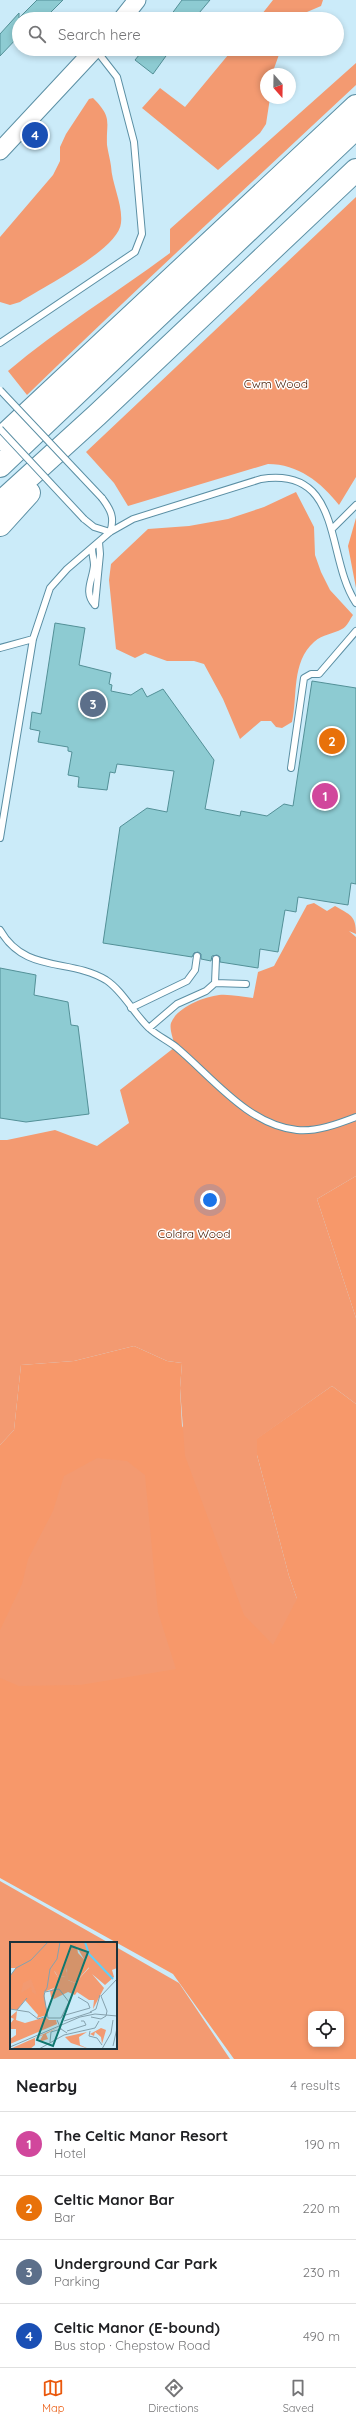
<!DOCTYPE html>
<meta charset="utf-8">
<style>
:root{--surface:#fff;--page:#f2f2f2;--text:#202124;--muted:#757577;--line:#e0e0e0;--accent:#ea580c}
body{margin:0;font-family:Quicksand,sans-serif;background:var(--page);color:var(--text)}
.controls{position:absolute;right:12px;bottom:12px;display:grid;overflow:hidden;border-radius:8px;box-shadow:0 2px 6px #0003}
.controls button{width:36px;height:36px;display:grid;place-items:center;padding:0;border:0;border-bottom:1px solid var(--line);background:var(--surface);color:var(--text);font:20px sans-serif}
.compass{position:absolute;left:260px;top:68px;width:36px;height:36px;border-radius:50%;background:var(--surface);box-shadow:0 2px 6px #0003;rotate:160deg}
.you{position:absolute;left:210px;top:1200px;width:14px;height:14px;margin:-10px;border:3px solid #fff;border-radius:50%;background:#1a73e8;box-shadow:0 0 0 6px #1a73e833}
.badge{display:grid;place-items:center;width:26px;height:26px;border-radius:50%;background:var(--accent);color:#fff;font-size:13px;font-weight:700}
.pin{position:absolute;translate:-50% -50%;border:2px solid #fff;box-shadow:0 1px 4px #0006}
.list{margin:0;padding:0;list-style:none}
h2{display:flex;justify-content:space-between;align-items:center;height:52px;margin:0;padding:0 16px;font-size:17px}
h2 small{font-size:13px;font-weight:400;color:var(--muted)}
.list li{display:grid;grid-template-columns:26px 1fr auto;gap:12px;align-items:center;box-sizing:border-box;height:64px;padding:0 16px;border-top:1px solid var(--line)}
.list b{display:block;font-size:15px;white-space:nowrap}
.list p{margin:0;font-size:13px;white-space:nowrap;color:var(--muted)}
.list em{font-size:13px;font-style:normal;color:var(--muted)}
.icon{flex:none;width:22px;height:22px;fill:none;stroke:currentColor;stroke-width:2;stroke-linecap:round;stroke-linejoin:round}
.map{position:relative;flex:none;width:356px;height:2059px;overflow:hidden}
.search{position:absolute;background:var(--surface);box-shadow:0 2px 6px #0003;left:12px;right:12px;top:12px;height:44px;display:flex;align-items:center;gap:10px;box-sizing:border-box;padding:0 14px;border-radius:22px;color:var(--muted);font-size:15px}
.sheet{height:308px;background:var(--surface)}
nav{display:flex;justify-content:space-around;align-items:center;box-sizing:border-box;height:56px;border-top:1px solid var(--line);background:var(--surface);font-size:11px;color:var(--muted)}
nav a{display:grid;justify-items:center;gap:2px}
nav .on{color:var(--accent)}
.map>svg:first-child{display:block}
.green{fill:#f7986a;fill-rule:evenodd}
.forest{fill:#f39a71}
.building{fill:#8dcbd2;stroke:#539097}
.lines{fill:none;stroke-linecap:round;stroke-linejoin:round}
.service-casing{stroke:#5b8fa4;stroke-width:8}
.secondary-casing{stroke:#5b8fa4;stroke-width:19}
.motorway-casing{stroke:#5b8fa4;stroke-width:24}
.service{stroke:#fff;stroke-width:6}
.secondary{stroke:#fff;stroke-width:17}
.motorway{stroke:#fff;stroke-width:22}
.service-bridge-casing{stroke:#5b8fa4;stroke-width:8;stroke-linecap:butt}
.service-bridge{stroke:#fff;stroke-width:6}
.labels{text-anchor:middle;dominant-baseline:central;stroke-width:3;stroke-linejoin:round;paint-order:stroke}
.park-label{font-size:12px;fill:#4a200a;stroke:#fff}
.inset-river{fill:none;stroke:#5cd0fb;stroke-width:2}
.inset-road{fill:none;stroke:#85a1ad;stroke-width:1}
.view{fill:#0f766e;fill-opacity:0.15;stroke:#0f766e;stroke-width:2}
.inset-edge{fill:none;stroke:#1d323b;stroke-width:2}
</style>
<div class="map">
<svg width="356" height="2059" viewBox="0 0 356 2059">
<rect width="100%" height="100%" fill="#cbebf9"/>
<path class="green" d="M356,518V588L348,546Z
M356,1176V1318L317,1199Z
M134,1346L167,1361L182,1363L180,1388L182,1426L297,1599L289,1576L257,1455L256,1439L332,1386L356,1404V2059H234L173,1974L0,1878V1445L14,1430L21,1365L74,1361ZM311,2014H341V2044H311Z"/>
<path class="forest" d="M273,0H323L321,6L300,15L297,19H258Z
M233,49H281L272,74H266V98H270L266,124L260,133L218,170L142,108L160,88L185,107Z
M356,63V85C246,188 135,290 27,395L8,371C59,328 116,293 170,253V229Z
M93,98C113,118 106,121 107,145C108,152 110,159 111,166C112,185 123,204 121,223C119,249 43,287 20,302L10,305L0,302V237L53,175L60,161V147L66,134L89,99Z
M356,197V477L339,505C321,482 298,464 268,464L128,506L114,483L86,452Z
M296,492L314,527L315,555L321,572L330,590L353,615C350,619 347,627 342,629C333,634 323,634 314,642C291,663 298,695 292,722L282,728L276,727L271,721H261L240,739L223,699L204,664L194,661H167L145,653L135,658L116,649L109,580L111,564L148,529L189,526L228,519L264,507Z
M314,903L327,911L335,906C350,915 356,915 356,934L349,931L356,937V1176L317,1199L356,1318V1404L332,1386L257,1439V1455L289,1576L297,1599L273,1645L244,1615L185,1456L180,1388L182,1363L167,1361L134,1346L74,1361L21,1365L14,1430L0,1445V1140H7L55,1130L97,1146L129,1123L120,1090L175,1047C174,1041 169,1029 171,1023C177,1007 204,997 219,995C230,994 242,997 253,998L258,972L274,966L307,905Z
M97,1458L127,1461L145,1475L158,1612L176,1669L80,1685L19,1686L0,1678V1630L22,1584L28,1559L53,1511L64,1476Z
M0,1881L109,1943H11V2048H116V1947L179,1983L230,2059H0Z"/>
<path class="building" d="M37,0H63L44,19H19V36L0,56V34L19,13V18Z
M182,0H210L194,19H168Z
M144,49H171L153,74L135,60Z
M55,623L85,628L79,665L111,673L109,684L112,685L111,691L131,695L142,688L147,697L163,689L214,760L205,809L240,816L241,811L267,816L284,804L293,806L312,681L356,688V884L351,883L348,905L298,897L296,912L285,910L278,952L260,949L258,968L220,962V957L217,955L212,956L211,961L201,959V954L198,952L194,953L192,957L103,943L120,827L147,808L167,812L174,771L117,764L115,773L110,772L107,790L78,787L79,777L68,775L72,752L68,751V747L38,742L40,731L30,729L32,712L41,714Z
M0,968L36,975L34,995L68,1002L71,1025L78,1026L89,1114L26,1122L0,1118Z"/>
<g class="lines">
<defs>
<path id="service" d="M0,343L135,252L142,234L134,142L117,77L96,50
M102,498C111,510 115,518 110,532
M84,519L94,527L110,532
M332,529L356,505
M92,548C92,554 94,560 94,565C93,580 83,592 95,605
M95,605L100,554L99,542
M0,648L33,639
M291,768L304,678L311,674H319L356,631
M0,838L33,639L50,588L67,569L110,532L133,519L261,479C344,466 325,557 356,603
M0,930C25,974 70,958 106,980C123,991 134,1014 149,1028C156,1035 167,1040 176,1047C212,1077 248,1125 297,1130C316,1132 338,1124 356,1117
M215,983L246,984
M131,1008L187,981L195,970L197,956
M149,1028L177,1004L206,991L215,983L216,959"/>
<path id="secondary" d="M122,19L137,0
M0,151L95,49"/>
<path id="motorway" d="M0,439L356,106
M0,466L356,128
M0,503L97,415L356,170
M0,525L29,493"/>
</defs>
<use href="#service" class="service-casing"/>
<use href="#secondary" class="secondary-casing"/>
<use href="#motorway" class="motorway-casing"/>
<use href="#service" class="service"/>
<use href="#secondary" class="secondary"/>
<use href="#motorway" class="motorway"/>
<defs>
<path id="service-bridge" d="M0,390L102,498
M0,429L84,519"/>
</defs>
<use href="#service-bridge" class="service-bridge-casing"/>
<use href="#service-bridge" class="service-bridge"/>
</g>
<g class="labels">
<g class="park-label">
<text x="276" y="383">Cwm Wood</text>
<text x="194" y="1233">Coldra Wood</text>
</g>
</g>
<g transform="translate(10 1942)">
<rect width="107" height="107" fill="#cbebf9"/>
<path d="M1,0H66L68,11L80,24L65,41L58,38L56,26V34L51,35L44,29L48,35L49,44L34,50L37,73L27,76L28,73L15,58L7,68L0,67V34L6,26H0ZM84,0H107V8L100,10L86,5Z" fill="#f7986a"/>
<path d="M64,0H85L92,6L107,5V26L102,28L104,35L95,43L82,32L94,46L83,67L84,58H79L67,50L65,53L58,50L44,57L41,55L40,49L49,43L48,35L44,28L48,29L51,35L55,34L58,24V38L65,41L79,26ZM21,37L27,53L22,50L21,45L11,51L13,41ZM7,69L6,78L15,81L36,75L39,78H46L47,82L0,102V97L6,93V87H0V82L4,77L0,75ZM49,85L36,92L38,97L29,100L33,93L25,96V103L20,107H0ZM91,86L96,88L92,102L91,95L85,90L84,94L80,92ZM77,90L69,95L70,103L79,107L61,101L55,95Z" fill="#f39a71"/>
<path class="inset-river" d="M75,0L79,12L103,37"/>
<path class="inset-road" d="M0,34L6,26L21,18L38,0M35,50L49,47L59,60L51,76H38L34,54L35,49L37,46L40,27L47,17L50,0M0,67L19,70L28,77L37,74M7,68L17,56M80,70L86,67L90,53M52,74L80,66L78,61L68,55M81,75L91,77L96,74L97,69L91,54L107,37M47,78L51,87L57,91M54,79L82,70M57,89L76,83L74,79H71M80,89L79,94L87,96L92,103M40,100L41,90L51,87M103,104L107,86M0,105L70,75L85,72L107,74M29,107L54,93L85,86L89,79M92,107L101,91L103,78"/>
<path class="view" d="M61,4L78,10L43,104L27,98Z"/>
<rect width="107" height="107" class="inset-edge"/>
</g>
</svg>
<div class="controls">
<button><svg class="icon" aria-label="locate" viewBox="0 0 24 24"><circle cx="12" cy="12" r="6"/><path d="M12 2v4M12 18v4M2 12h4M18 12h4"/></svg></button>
</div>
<svg class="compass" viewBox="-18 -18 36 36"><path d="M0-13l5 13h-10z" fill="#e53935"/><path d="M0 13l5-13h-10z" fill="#757577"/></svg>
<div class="you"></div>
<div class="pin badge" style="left:325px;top:796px;background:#d1479c">1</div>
<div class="pin badge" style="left:332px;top:741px;background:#e8710a">2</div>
<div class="pin badge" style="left:93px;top:704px;background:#5c6f8a">3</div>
<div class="pin badge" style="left:35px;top:135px;background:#1a4fb4">4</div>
<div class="search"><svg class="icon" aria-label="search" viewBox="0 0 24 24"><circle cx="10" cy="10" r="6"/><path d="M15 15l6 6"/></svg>Search here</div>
</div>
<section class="sheet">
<h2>Nearby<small>4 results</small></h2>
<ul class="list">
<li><span class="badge" style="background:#d1479c">1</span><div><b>The Celtic Manor Resort</b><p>Hotel</p></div><em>190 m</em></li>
<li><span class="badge" style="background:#e8710a">2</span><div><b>Celtic Manor Bar</b><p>Bar</p></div><em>220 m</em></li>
<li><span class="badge" style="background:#5c6f8a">3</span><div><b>Underground Car Park</b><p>Parking</p></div><em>230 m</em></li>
<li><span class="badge" style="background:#1a4fb4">4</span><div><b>Celtic Manor (E-bound)</b><p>Bus stop · Chepstow Road</p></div><em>490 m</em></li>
</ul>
</section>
<nav>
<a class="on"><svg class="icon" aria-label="map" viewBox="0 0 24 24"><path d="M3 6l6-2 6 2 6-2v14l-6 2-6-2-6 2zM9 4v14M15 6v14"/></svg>Map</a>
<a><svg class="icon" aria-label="directions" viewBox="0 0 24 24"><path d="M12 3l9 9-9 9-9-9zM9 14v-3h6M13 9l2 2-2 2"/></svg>Directions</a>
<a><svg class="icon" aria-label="saved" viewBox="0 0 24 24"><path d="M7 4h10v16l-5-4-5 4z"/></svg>Saved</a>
</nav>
